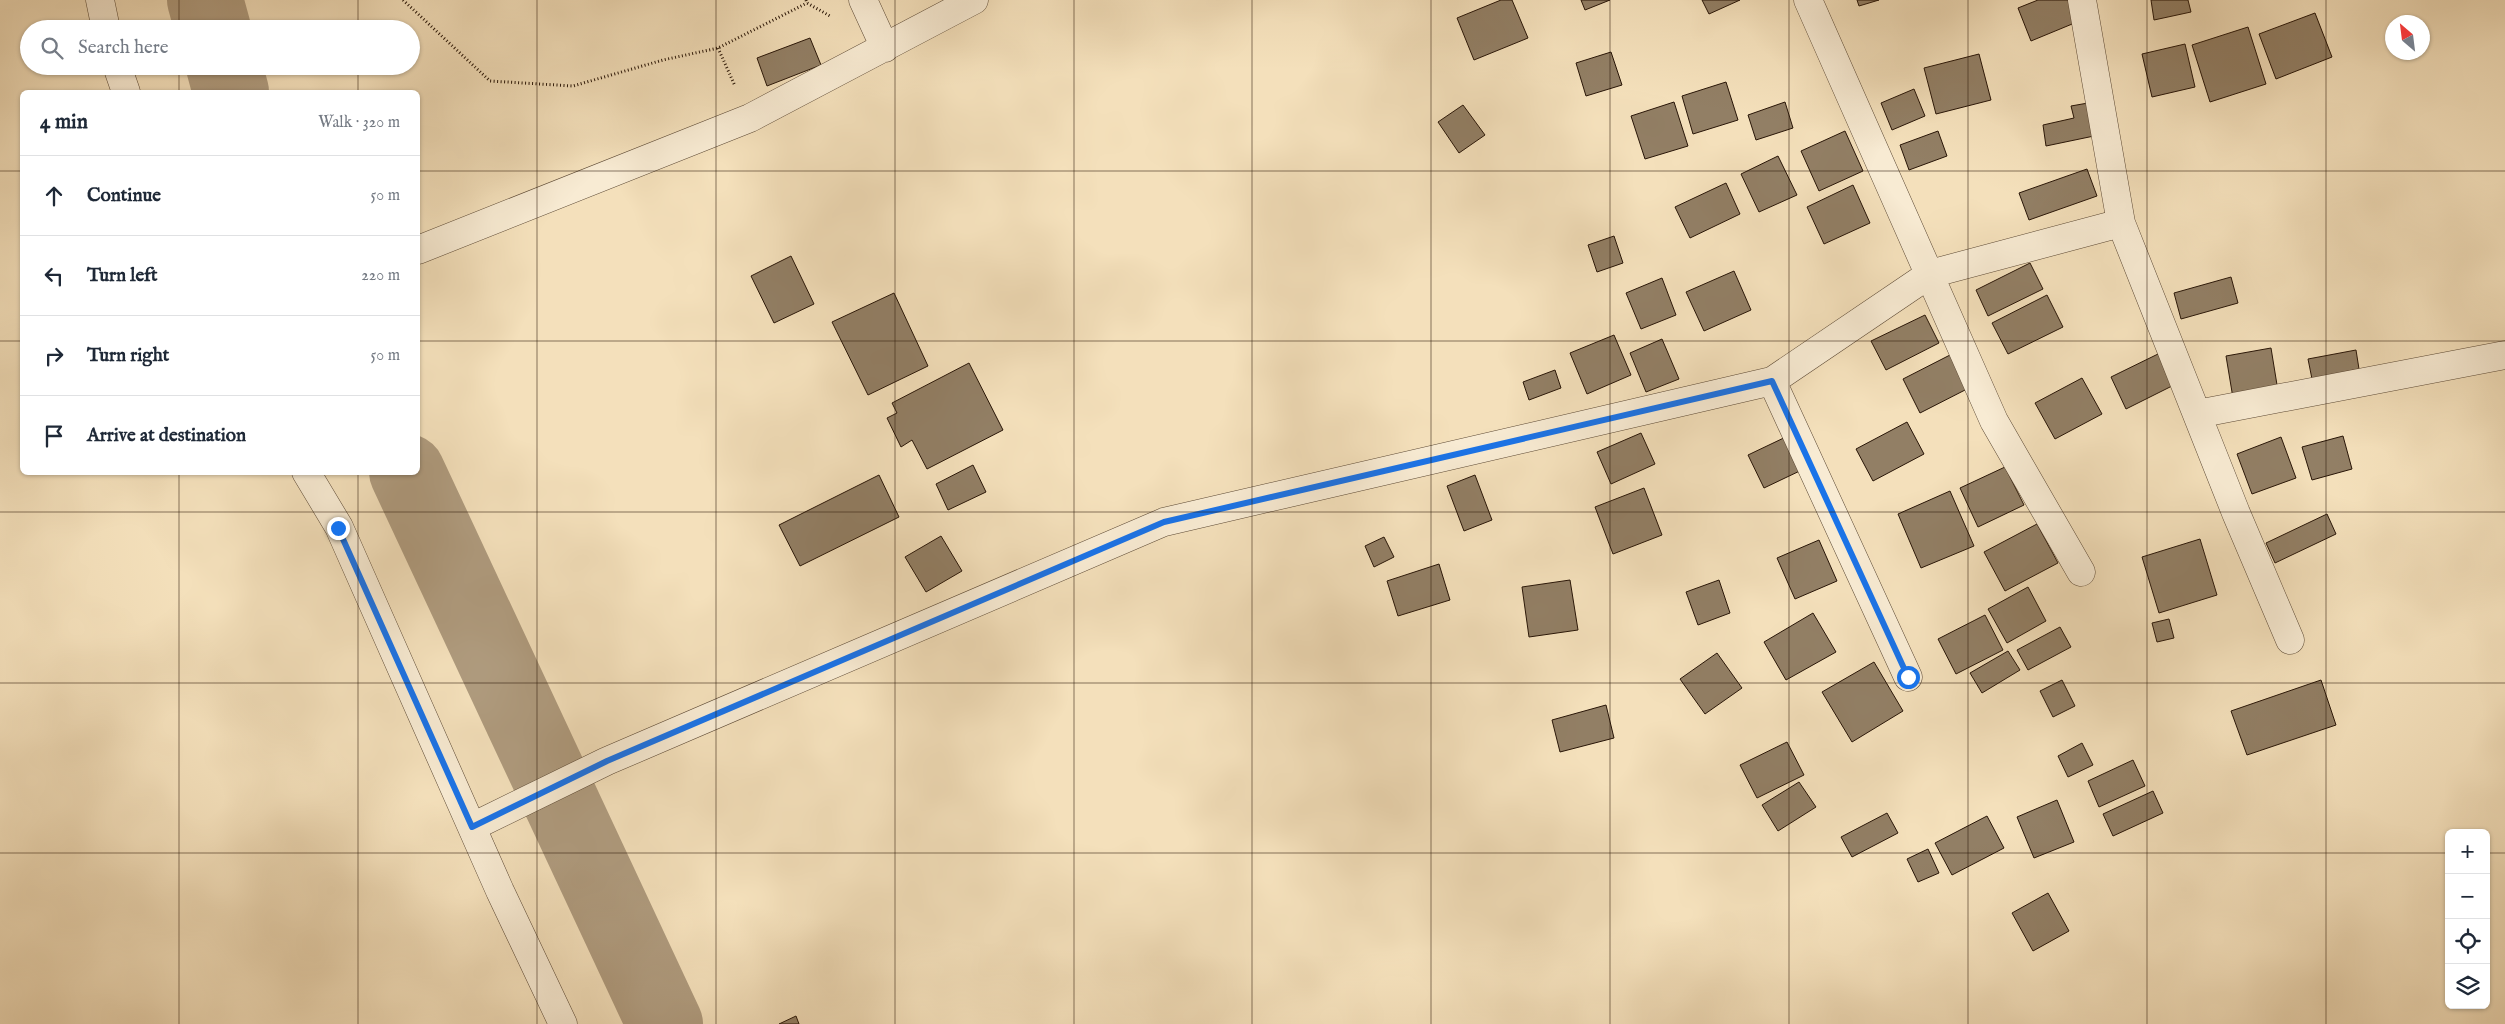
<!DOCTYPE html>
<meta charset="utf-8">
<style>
:root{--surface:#fff;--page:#f6f6f7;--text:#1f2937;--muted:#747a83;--line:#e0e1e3}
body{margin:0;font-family:"IM FELL English",serif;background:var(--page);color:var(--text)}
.controls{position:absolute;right:15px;bottom:15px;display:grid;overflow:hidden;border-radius:8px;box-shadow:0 1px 4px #0004}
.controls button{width:45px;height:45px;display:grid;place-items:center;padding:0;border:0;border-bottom:1px solid var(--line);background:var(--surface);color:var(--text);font:25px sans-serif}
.compass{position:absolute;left:2385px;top:15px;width:45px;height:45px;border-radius:50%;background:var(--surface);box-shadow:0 1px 4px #0004;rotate:332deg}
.stop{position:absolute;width:15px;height:15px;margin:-11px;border:4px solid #1a73e8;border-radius:50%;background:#fff}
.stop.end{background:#1a73e8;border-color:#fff;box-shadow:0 1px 5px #0008}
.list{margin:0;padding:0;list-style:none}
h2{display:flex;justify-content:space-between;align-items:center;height:65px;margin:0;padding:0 20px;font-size:21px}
h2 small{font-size:16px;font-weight:400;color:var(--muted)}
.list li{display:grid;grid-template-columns:32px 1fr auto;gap:15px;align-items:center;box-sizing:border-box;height:80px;padding:0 20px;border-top:1px solid var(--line)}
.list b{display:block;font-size:19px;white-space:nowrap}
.list em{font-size:16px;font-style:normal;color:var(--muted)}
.icon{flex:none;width:28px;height:28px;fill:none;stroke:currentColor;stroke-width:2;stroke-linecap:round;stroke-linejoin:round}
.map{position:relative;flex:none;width:2505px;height:1024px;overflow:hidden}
.search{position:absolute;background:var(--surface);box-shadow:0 1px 4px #0004;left:20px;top:20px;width:400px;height:55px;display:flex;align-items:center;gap:12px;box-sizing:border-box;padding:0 18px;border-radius:28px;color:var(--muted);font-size:19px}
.panel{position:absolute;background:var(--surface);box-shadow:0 1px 4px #0004;left:20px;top:90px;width:400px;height:385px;border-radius:8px}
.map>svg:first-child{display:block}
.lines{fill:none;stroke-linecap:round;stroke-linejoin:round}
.river{stroke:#af9b7e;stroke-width:76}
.building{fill:#927f65;stroke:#281507}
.minor-casing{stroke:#5b4834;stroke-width:29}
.path{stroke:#281507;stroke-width:3;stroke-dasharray:1 2.5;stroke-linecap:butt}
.minor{stroke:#f8ebd3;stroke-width:28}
.route{stroke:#1a73e8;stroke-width:6}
.grid{fill:none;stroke:#281507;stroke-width:1;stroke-opacity:0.55}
</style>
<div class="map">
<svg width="2505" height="1024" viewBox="0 0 2505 1024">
<rect width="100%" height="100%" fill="#f4e0bb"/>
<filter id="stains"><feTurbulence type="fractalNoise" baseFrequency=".004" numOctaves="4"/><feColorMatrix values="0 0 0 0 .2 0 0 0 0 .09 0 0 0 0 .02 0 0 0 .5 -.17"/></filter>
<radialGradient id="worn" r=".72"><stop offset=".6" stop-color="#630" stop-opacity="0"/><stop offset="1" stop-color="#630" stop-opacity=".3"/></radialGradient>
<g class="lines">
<path class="river" d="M205,0L213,29
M224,66L231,92
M407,472L665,1024"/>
</g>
<path class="building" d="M1501,0H1512L1528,38L1474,60L1457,18Z
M1581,0H1610L1585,10Z
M1702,0H1740L1709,14Z
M1857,0H1879L1859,6Z
M2038,0H2068L2077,22L2031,41L2018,8Z
M2151,0H2188L2191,12L2154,20Z
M2315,13L2332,57L2276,79L2259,34Z
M2248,27L2266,84L2210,102L2192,45Z
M810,38L821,65L767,86L757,58Z
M2185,44L2195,87L2152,97L2142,54Z
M1611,52L1622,85L1586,96L1576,63Z
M1979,54L1991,100L1936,114L1924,68Z
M1726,82L1738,120L1693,134L1682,96Z
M1914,89L1925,116L1892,130L1881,103Z
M1674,102L1688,146L1645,159L1631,116Z
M1785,102L1793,128L1756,140L1748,115Z
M2088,103L2094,136L2046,146L2043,125L2074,118L2071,106Z
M1463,105L1485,135L1459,153L1438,122Z
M1845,131L1863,171L1819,191L1801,151Z
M1938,131L1947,156L1909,170L1900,145Z
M1778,156L1797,195L1759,212L1741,174Z
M2087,169L2097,196L2029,220L2019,193Z
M1726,183L1740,214L1690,238L1675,207Z
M1853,185L1870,223L1824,244L1807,207Z
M1614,236L1623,263L1597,272L1588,245Z
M791,256L814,304L774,323L751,276Z
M2030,263L2043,289L1988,316L1976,290Z
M1734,271L1751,310L1704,331L1686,292Z
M2231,277L2238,303L2181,319L2174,293Z
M1662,278L1676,315L1641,329L1626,293Z
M894,293L928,366L868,395L832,322Z
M2047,295L2063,327L2008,354L1992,323Z
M1925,315L1939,343L1886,370L1871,341Z
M1614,335L1631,375L1587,394L1570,353Z
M1662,339L1679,379L1646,392L1630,353Z
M2271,348L2278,391L2233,398L2226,356Z
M2356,350L2359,369L2312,379L2308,359Z
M2158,354L2174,385L2126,409L2111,377Z
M1950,355L1967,389L1920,413L1903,379Z
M969,363L1003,430L927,469L912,440L901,447L887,418L897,413L892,403Z
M1555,370L1561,388L1529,400L1523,382Z
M2082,378L2102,414L2055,439L2035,403Z
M1907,422L1924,454L1873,481L1856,449Z
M1641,433L1655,464L1611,484L1597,452Z
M1790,435L1806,468L1764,488L1748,455Z
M2343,436L2352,469L2312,480L2302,447Z
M2281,437L2296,478L2252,494L2237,454Z
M973,465L986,492L948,510L936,484Z
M2005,467L2024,505L1978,527L1960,488Z
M879,475L899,517L800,566L779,525Z
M1475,475L1492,520L1464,531L1447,486Z
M1644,488L1662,535L1613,554L1595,507Z
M1950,491L1974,546L1921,568L1898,514Z
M2327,514L2336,534L2275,563L2266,543Z
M2037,524L2058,563L2005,591L1984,552Z
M941,536L962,571L926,592L905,557Z
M1384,537L1394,557L1374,567L1365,546Z
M2200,539L2217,595L2159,613L2142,557Z
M1819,540L1837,581L1795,599L1777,558Z
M1439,564L1450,600L1398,616L1387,581Z
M1570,580L1578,630L1529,637L1522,587Z
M1719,580L1730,613L1698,625L1686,592Z
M2028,587L2046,621L2007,643L1988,609Z
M1813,613L1836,652L1786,680L1764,642Z
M1985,615L2003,650L1956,674L1938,639Z
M2169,619L2174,638L2157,642L2152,623Z
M2060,627L2071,647L2028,670L2017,650Z
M2008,651L2020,670L1982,693L1970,673Z
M1717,653L1742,688L1705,714L1680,679Z
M1874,662L1903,711L1852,742L1822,692Z
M2062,680L2075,706L2053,717L2040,691Z
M2321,680L2336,725L2247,755L2231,711Z
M1606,705L1614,738L1560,752L1552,720Z
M1787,742L1804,775L1757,798L1740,765Z
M2082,743L2093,765L2068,777L2058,756Z
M2133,760L2145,786L2099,807L2088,781Z
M1799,782L1816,807L1778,831L1762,805Z
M2153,791L2163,813L2113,836L2103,814Z
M2057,800L2074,842L2034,858L2017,817Z
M1887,813L1898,833L1852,857L1841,837Z
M1987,816L2004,848L1952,875L1935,843Z
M1928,849L1939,873L1918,882L1907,859Z
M2048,893L2069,931L2033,951L2012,913Z
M796,1016L799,1024H779Z"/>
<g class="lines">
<defs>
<path id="minor" d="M100,0L106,29
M863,0L885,48
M1808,0L1994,421L2081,572
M2082,0L2121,223L2236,513L2290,640
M117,66L126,92
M418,250L750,118L974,0
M1772,381L1930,274L2121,223
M2197,414L2505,355
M306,472L339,527L500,891L563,1024
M472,827L607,761L1164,522L1772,381L1908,677"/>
</defs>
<use href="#minor" class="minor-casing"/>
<path class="path" d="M403,0L490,81L573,86L663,60L718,48L807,3
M806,0L807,3L830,16
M718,48L735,86"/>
<use href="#minor" class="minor"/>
</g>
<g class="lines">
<path class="route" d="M338,528L472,827L607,761L1164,522L1772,381L1908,677"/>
</g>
<path class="grid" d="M179,0V29M358,0V29M537,0V1024M716,0V1024M895,0V1024M1074,0V1024M1252,0V1024M1431,0V1024M1610,0V1024M1789,0V1024M1968,0V1024M2147,0V1024M2326,0V1024M179,66V92M358,66V92M0,171H22M418,171H2505M0,341H22M418,341H2505M179,472V1024M358,472V1024M0,512H2505M0,683H2505M0,853H2449M2486,853H2505"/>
<rect width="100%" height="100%" filter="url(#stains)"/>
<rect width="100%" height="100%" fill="url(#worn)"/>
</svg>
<div class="controls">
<button>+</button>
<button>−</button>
<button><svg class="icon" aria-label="locate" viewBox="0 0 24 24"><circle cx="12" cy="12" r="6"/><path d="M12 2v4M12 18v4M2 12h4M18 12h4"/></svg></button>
<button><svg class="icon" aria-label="layers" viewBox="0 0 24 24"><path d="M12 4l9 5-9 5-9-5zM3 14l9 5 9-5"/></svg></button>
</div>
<svg class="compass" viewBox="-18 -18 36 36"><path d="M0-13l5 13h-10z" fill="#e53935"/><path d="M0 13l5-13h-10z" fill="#747a83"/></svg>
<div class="stop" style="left:1908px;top:677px"></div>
<div class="stop end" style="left:338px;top:528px"></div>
<div class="search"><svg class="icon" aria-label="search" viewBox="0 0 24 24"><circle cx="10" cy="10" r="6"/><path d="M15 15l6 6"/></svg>Search here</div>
<section class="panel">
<h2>4 min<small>Walk · 320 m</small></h2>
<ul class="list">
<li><svg class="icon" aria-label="ahead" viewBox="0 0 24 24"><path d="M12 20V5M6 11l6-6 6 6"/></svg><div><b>Continue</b></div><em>50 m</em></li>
<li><svg class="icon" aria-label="left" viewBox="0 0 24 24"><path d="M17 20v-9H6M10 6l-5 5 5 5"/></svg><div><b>Turn left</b></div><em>220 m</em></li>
<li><svg class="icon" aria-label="right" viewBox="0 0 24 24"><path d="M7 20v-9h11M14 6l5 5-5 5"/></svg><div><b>Turn right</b></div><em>50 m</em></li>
<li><svg class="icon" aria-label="arrive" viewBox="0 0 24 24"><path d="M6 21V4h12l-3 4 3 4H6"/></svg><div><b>Arrive at destination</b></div></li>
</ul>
</section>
</div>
